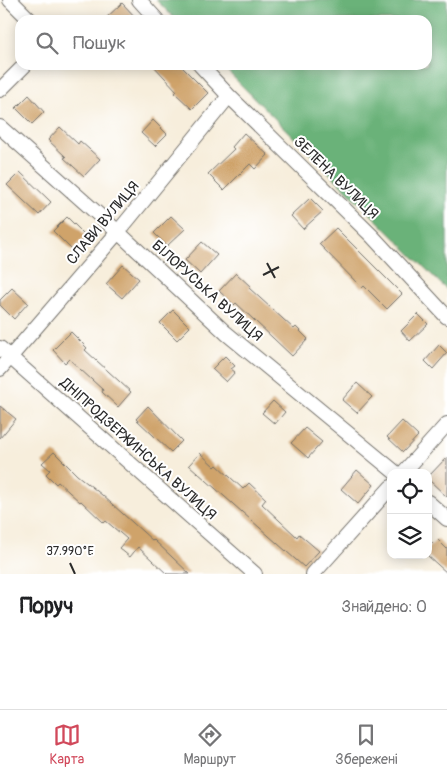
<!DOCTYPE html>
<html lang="uk">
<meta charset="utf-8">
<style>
:root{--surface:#fff;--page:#f6f6f6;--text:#202124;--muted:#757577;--line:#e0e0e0;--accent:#d1495b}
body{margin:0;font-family:Pangolin,sans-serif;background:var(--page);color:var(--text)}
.controls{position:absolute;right:15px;bottom:15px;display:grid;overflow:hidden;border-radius:10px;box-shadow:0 2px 12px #0003}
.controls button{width:45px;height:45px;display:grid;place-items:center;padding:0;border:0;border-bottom:1px solid var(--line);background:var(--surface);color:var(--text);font:25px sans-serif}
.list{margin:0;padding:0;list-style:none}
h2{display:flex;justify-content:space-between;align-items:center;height:65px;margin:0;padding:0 20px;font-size:21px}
h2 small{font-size:16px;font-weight:400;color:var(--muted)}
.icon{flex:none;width:28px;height:28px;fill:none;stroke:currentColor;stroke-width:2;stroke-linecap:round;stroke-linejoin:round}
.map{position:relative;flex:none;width:447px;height:574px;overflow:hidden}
.search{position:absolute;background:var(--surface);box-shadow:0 2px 12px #0003;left:15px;right:15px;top:15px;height:55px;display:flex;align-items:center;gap:12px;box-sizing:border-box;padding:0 18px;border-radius:15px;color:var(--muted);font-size:19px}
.sheet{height:135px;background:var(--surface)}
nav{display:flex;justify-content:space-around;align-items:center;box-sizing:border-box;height:70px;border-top:1px solid var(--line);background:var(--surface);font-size:14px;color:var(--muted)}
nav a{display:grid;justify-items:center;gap:2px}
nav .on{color:var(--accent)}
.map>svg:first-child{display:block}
.forest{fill:#6ab279;stroke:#4a6e52}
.building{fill:#cfa36b}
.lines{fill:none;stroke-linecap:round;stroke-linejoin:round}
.minor-casing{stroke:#726f69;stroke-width:16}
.minor{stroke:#fff;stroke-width:14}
.ticks{fill:none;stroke:#2b2b2b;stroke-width:2}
.labels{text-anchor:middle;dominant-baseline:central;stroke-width:4;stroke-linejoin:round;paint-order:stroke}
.street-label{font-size:15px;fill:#2b2b2b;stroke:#fff}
.ticks-label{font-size:12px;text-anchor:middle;fill:#2b2b2b;stroke:#fff;stroke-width:4;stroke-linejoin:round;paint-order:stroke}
</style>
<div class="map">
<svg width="447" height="574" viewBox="0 0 447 574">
<rect width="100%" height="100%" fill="#fff"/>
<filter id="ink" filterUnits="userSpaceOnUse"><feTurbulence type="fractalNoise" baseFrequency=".02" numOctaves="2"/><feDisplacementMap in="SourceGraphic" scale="10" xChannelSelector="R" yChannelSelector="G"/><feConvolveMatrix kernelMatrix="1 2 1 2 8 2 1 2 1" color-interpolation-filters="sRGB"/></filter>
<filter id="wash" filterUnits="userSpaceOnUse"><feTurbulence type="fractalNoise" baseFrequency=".0096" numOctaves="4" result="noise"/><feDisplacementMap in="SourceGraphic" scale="20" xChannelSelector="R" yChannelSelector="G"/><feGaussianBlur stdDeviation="1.12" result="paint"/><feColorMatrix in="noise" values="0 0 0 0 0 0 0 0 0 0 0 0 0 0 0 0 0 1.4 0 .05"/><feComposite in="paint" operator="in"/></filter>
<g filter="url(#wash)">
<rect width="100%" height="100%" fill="#f7eedc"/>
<path class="forest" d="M156,0H447V290L221,65H427V20H176Z"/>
<g id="blocks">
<path class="building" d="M122,3L138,20H104Z
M153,65H180L208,93L192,109L175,93L177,91Z
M29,95L44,112L32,124L16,108Z
M153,120L167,134L155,146L141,133Z
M60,127L78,144L80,141L100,159L84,176L64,158L66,157L48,140Z
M244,133L268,155L255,169L250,164L224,190L208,174L234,149L232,147Z
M20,172L51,202L39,215L7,185Z
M310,198L323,211L303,229L291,216Z
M171,216L185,229L167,246L154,233Z
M67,217L86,236L72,250L53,231Z
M336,228L402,294L387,309L364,286L362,288L319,244Z
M202,242L217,255L200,274L185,260Z
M123,265L139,279L122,298L106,284Z
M236,273L251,287L249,288L294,329L296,327L308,339L292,356L236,303L234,305L219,291Z
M12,288L28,303L14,319L0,305V300Z
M173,310L190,327L177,340L160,323Z
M418,314L428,324L410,341L401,331Z
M71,332L87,348L85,350L131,392L118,407L102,392L103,390L69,359L65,363L53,350Z
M439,345L447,353L433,369L425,361Z
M225,356L235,366L231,369L235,372L226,382L212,369Z
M357,383L372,397L357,413L342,400Z
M273,401L285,412L275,424L262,413Z
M0,406L16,419L0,438Z
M148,406L182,441L171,452L136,419Z
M402,421L418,436L403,452L387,437Z
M305,428L322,442L308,458L291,443Z
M54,452L77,475L102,495L153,541L154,540L190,574H167L138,547L130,557L119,548L127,539L106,521L104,523L81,501L80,502L58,482L56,484L46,474L50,470L42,463Z
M200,453L215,467L217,465L243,489L249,483L266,499L262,504L297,537L299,534L319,551L304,567L189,465Z
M447,457V497L428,479V477Z
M357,470L374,485L358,504L341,489Z
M437,539L447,549V573L428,556V548Z"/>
</g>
</g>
<g filter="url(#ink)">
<use href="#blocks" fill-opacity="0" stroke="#726f69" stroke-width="1"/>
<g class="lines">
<defs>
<path id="minor" d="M10,0L30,20
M139,0L157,20
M200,65L229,96L372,236L447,317
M0,90L25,65
M0,127L118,232L226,333L396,473
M0,348L255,574
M0,369L118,232L229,96
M403,473L447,424
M428,502L447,519
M313,574L391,487"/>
</defs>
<use href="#minor" class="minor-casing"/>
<use href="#minor" class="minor"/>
</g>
</g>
<path class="ticks" d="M267,263L275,278M263,275L279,267M70,563L75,574"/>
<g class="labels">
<g class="street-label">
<text transform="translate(336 178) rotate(44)">ЗЕЛЕНА ВУЛИЦЯ</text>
<text transform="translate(103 223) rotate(-50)">СЛАВИ ВУЛИЦЯ</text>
<text transform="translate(207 291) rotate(42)">БІЛОРУСЬКА ВУЛИЦЯ</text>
<text transform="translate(138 449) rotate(42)">ДНІПРОДЗЕРЖИНСЬКА ВУЛИЦЯ</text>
</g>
</g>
<g class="ticks-label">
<text x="70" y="555">37.990°E</text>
</g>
</svg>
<div class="controls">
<button><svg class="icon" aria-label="locate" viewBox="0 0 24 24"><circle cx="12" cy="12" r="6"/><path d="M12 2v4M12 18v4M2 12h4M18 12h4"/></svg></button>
<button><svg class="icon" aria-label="layers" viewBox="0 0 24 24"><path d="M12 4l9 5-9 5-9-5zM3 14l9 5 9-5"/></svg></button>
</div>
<div class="search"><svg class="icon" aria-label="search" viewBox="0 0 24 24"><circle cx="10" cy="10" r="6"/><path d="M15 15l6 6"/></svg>Пошук</div>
</div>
<section class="sheet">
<h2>Поруч<small>Знайдено: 0</small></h2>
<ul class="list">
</ul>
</section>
<nav>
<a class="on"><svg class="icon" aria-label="map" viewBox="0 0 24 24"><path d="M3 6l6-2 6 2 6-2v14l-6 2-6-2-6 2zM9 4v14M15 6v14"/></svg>Карта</a>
<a><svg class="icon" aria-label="directions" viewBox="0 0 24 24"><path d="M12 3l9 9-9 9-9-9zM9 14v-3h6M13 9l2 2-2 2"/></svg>Маршрут</a>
<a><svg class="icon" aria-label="saved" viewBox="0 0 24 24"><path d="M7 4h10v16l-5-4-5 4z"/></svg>Збережені</a>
</nav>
